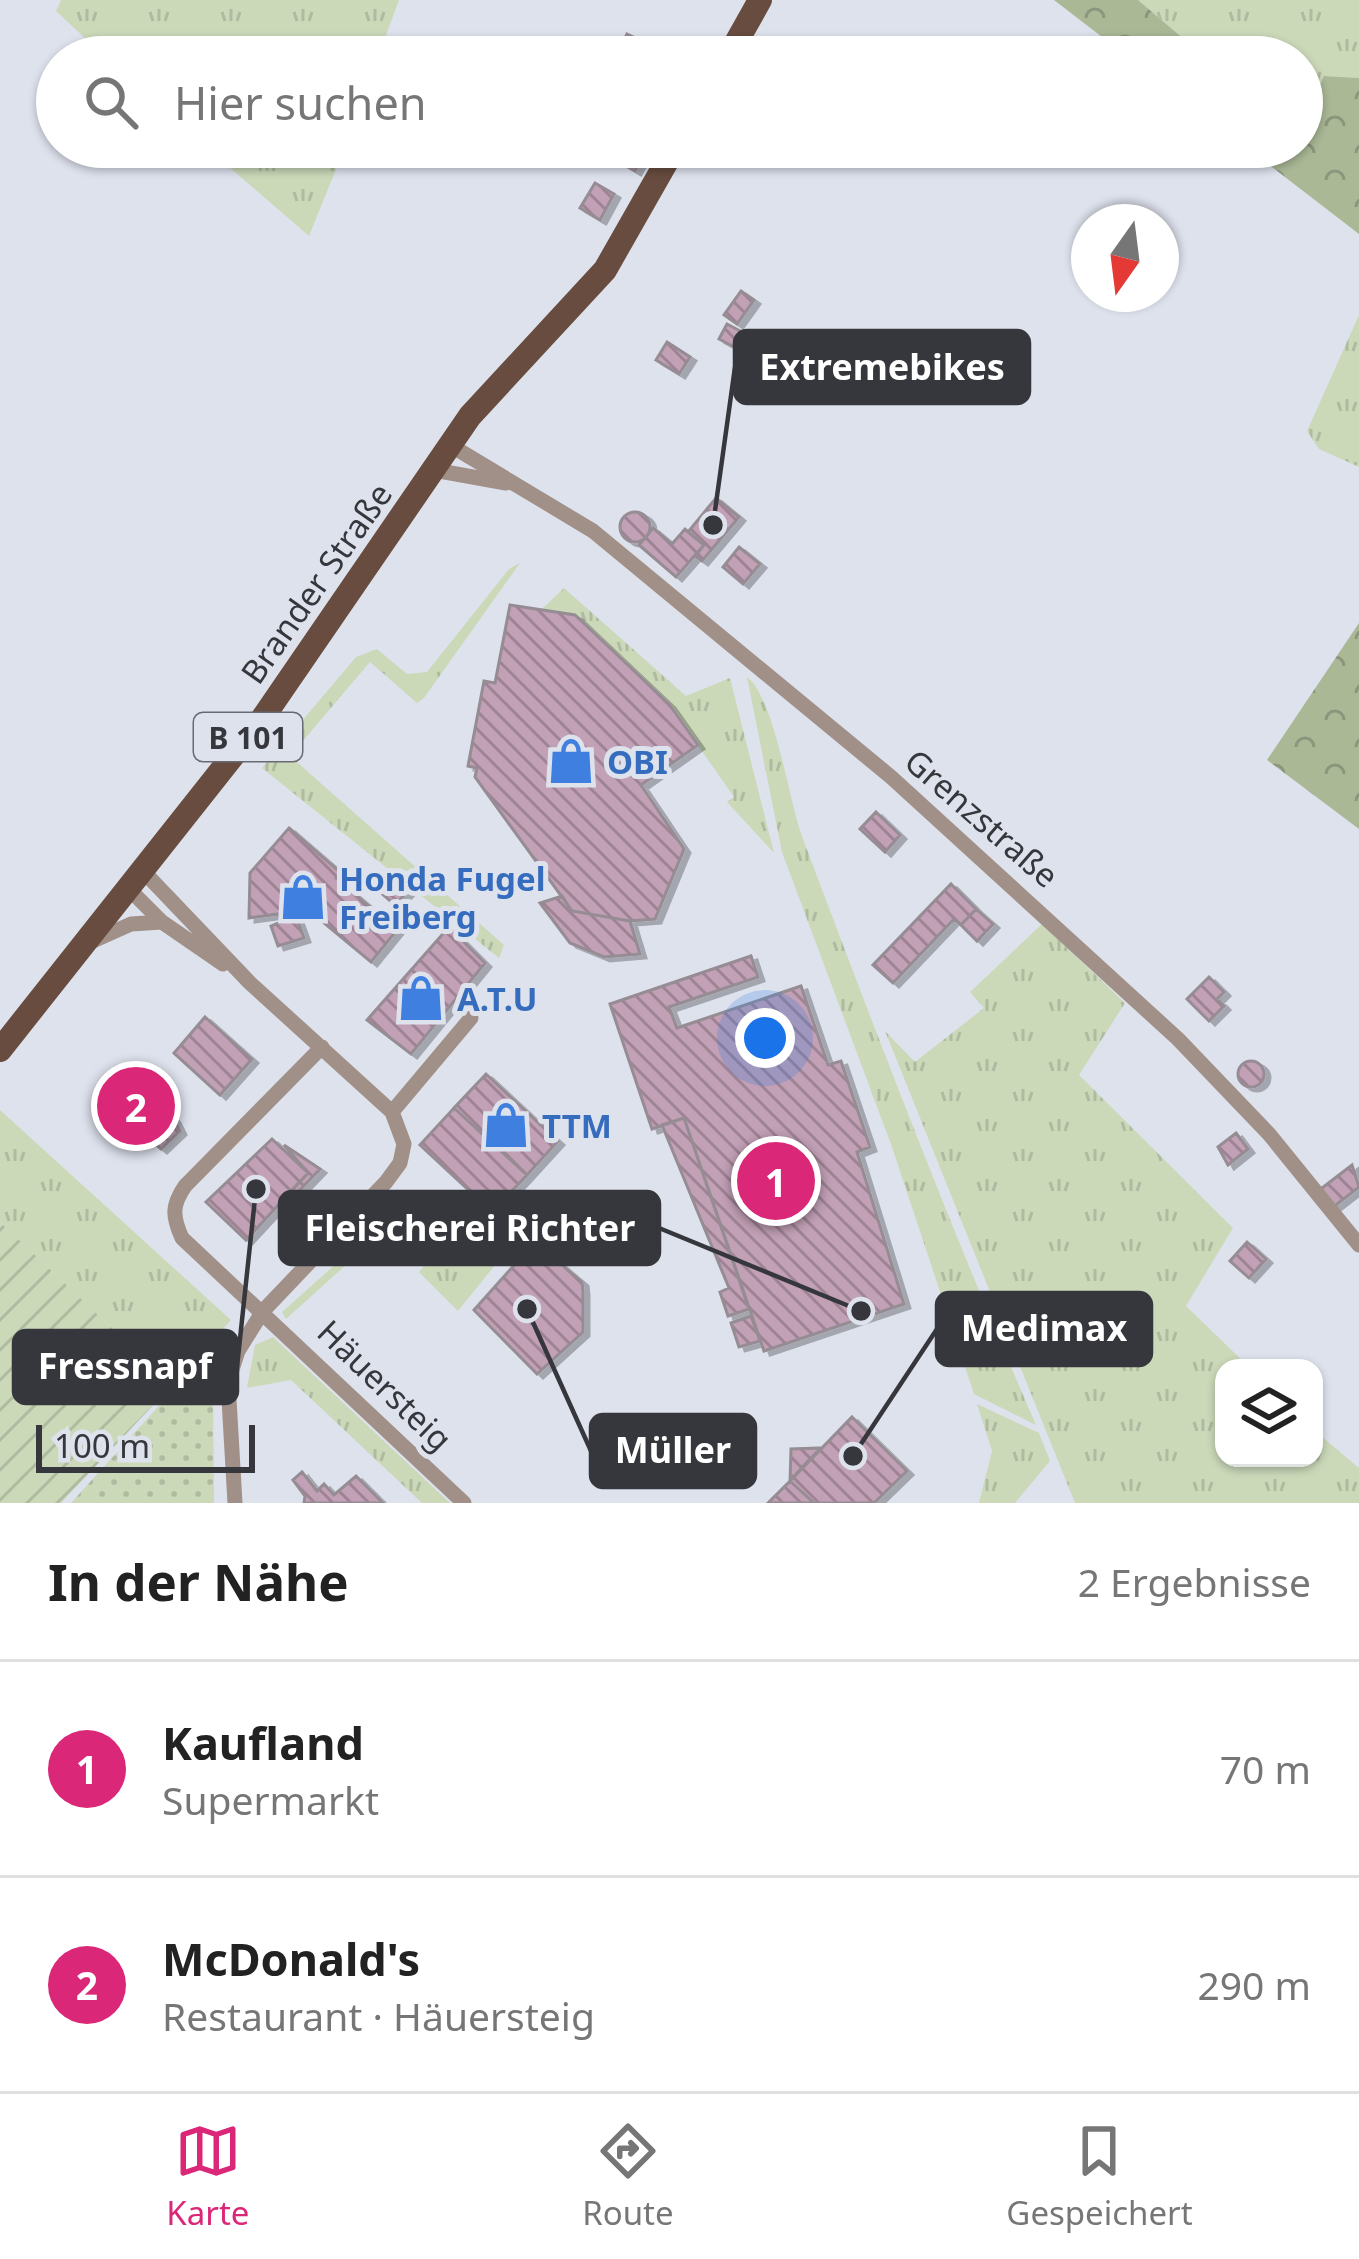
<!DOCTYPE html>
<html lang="de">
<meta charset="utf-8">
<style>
:root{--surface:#fff;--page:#f6f6f6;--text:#222;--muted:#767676;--line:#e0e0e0;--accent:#db2777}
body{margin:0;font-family:"Noto Sans",sans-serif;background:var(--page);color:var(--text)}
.controls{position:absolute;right:36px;bottom:36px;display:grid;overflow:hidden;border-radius:24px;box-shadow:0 3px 9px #0004}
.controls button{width:108px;height:108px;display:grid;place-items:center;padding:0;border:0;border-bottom:3px solid var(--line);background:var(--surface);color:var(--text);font:60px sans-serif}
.compass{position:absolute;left:1071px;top:204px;width:108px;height:108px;border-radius:50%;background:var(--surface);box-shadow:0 3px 9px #0004;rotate:194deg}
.scale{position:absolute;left:36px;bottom:30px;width:219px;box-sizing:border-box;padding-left:12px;border:6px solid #36373c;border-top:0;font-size:33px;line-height:42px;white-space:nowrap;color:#36373c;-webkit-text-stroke:9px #dee2ed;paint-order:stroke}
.you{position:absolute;left:765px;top:1038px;width:42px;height:42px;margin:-30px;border:9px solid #fff;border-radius:50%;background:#1a73e8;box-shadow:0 0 0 18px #1a73e833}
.badge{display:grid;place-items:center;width:78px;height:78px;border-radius:50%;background:var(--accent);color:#fff;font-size:39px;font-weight:700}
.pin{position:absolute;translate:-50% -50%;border:6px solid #fff;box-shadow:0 3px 12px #0006}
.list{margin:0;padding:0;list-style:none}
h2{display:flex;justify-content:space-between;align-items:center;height:156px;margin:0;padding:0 48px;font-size:51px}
h2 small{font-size:39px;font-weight:400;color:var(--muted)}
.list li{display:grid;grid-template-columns:78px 1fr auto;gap:36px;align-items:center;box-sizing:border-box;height:216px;padding:0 48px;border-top:3px solid var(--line)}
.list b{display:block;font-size:45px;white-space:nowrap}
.list p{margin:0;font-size:39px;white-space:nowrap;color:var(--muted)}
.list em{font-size:39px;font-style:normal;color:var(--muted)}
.icon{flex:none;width:66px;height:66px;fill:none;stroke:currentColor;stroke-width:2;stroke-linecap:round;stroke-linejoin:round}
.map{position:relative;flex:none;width:1359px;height:1503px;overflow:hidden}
.search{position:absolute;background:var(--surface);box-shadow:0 3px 9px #0004;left:36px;right:36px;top:36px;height:132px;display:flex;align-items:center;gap:30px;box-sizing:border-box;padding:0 42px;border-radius:66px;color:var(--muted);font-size:45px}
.sheet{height:588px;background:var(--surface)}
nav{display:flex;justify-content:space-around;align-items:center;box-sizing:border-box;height:168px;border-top:3px solid var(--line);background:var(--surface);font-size:33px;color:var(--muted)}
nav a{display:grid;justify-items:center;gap:6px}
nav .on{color:var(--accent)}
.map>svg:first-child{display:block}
.grass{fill:url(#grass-tufts)}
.forest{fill:url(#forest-crowns)}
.park{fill:url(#park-dots)}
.garden{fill:url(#garden-furrows)}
.building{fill:url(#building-back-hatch);stroke:#968c93;stroke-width:3;filter:url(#shadow)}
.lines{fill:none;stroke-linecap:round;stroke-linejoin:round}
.minor{stroke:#a09088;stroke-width:15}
.primary{stroke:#684c3f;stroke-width:24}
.labels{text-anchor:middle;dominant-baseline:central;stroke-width:10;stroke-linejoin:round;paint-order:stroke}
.shield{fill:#dee2ed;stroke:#686a71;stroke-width:3}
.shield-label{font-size:30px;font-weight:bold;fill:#36373c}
.street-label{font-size:33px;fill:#36373c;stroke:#dee2ed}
.shop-label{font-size:33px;font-weight:bold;fill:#366cbe;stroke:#dee2ed;text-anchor:start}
.leader{fill:none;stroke:#36373c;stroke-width:4.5}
.callout-dot{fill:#36373c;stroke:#dee2ed;stroke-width:4.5}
.callout{fill:#36373c;stroke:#36373c;stroke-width:4.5}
.callout-label{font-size:36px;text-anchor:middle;font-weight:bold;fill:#fff}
</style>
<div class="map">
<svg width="1359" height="1503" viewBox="0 0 1359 1503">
<defs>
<pattern id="grass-tufts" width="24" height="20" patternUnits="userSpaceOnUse" patternTransform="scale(3)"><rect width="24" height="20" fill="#cbd9b9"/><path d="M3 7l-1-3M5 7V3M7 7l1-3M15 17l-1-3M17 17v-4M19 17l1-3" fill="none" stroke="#afbba0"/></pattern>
<pattern id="forest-crowns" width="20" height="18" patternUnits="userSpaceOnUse" patternTransform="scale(3)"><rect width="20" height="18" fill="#aab896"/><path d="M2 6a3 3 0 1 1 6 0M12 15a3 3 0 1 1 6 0" fill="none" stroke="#8b967c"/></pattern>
<pattern id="park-dots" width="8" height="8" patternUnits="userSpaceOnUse" patternTransform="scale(3)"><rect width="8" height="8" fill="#cbd9b9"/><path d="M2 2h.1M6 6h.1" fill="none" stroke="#afbba0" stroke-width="1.8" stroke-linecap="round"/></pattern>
<pattern id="garden-furrows" width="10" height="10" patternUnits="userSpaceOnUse" patternTransform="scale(3)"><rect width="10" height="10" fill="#cbd9b9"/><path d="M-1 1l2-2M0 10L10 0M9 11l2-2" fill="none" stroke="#afbba0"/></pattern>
<pattern id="building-back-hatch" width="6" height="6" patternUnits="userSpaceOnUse" patternTransform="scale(3)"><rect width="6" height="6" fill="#c2a0b6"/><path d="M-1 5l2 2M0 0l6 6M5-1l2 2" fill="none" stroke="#9e8395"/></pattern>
<filter id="shadow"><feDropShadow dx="6" dy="4" stdDeviation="0" flood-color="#0004"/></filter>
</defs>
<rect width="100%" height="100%" fill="#dee2ed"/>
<path class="grass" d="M61,0H399L378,57H105L56,11Z
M1138,0H1359V78L1324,76L1303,124L1302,57H1205Z
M206,147H345L309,236Z
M1359,315V467L1319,449L1307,431Z
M520,563L424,698L417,703L370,662L290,756L504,945L499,958L262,768L356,657L377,649L407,674L427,672L509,569Z
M564,588L686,696L730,678L774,853L727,802L734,797L669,704L575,615L542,609Z
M747,677C775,698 789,803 803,839C877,1036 952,1232 1036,1425L974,1394L892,1147L782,852Z
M1042,924L1125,1003L1079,1075L1233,1228L1186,1306L1250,1368H1224V1458H1314V1430L1359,1468V1503H1075L885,1031L915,1062L984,1008L970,992Z
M0,1110L231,1320L172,1385L0,1222Z
M390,1202L430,1239L431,1251L415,1267L378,1236L286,1319L282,1312L356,1246Z
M459,1223L496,1257V1264L458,1311L419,1272Z
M273,1337L450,1503H422L291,1380L247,1388L255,1345Z
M977,1404L1039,1433L1050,1461L1015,1503H979L992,1451Z"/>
<path class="forest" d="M1054,0H1138L1205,57H1128Z
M1324,76L1359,78V234L1246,147H1302V124Z
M1359,623V829L1267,760Z"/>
<path class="park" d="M199,1376L213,1395L214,1503H71L185,1377Z"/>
<path class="garden" d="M0,1222L172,1385L61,1503H0Z"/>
<path class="building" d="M627,34L648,44L642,57H616Z
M621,147H648L635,171L615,159Z
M595,183L614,194L600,220L580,208Z
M741,291L754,300L737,324L724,315Z
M727,324L776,350L768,365L719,339Z
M667,342L690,357L679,374L656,360Z
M716,498L739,517L702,561L695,556L704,545L688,532Z
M620 527a15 15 0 1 1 30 0a15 15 0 1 1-30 0Z
M653,528L672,544L685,529L704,545L676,577L639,545Z
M739,547L760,564L743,584L723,567Z
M510,605L575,615L669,704L698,745L641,785L684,849L655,919L630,921L572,911L475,777L477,768L468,766L484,681L495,683Z
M876,812L900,835L885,852L860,829Z
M289,828L340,872L336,878L397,930L371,962L300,903L294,910L304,938L278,946L271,926L281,922L278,914L249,918L250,873Z
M396,874L411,888L395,905L380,892Z
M951,884L976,909L961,925L954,919L893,983L873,965Z
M562,896L572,911L630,921L640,954L604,957L570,943L540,903Z
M976,909L993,924L977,941L961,925Z
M449,927L485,963L411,1054L367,1020Z
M751,956L758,977L669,1007L677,1028L801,986L828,1065L841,1061L870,1147L857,1152L904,1304L764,1351L684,1118L652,1129L610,1004Z
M1209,977L1224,992L1217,999L1224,1006L1209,1021L1187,999Z
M205,1017L252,1059L220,1095L174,1053Z
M1238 1074a13 13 0 1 1 26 0a13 13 0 1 1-26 0Z
M119,1069L174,1119L180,1131L161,1149L96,1092Z
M486,1074L558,1141L527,1175L454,1108Z
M454,1108L527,1175L492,1212L420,1145Z
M684,1118L749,1309L728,1316L720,1292L729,1288L662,1125Z
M1236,1133L1248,1149L1228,1165L1218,1147Z
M272,1139L308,1173L246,1240L206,1202Z
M284,1145L320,1169L294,1196L290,1192L308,1173Z
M1352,1165L1359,1187L1332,1208L1318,1191Z
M535,1242L582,1282L583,1291V1332L537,1374L474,1310Z
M1247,1242L1266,1259L1249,1278L1230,1261Z
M751,1316L760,1341L739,1347L731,1323Z
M852,1417L907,1471L874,1503H814L790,1481Z
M821,1448L806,1463L790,1481L791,1449Z
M302,1472L317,1491L324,1484L334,1495L356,1476L383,1503H304L305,1496L293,1480Z
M790,1481L814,1503H768Z"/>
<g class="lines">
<path class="minor" d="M450,445L593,531L891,777L1178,1039L1269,1134L1359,1245
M434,470L506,483
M143,871L250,983L392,1112L404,1144L400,1163L386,1182L263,1311L238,1351L228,1382L235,1503
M129,889L162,922L223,964
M93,941L131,924L162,922
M322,1047L185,1186C172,1205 172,1216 182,1238L464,1503
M392,1112L471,1018"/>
<path class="primary" d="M728,57L760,0
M0,1050L262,719L470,416L605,270L675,147"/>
</g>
<defs>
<symbol id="shop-bare" viewBox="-9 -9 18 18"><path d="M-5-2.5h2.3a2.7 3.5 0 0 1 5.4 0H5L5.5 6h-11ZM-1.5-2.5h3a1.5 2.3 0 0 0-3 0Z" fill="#3f7fe0" stroke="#dee2ed" stroke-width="2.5" paint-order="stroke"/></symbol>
</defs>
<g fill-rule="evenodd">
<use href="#shop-bare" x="538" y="728" width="66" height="66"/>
<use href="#shop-bare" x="270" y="864" width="66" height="66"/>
<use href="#shop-bare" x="388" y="965" width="66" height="66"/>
<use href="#shop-bare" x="473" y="1092" width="66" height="66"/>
</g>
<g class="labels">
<rect class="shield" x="194" y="713" width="108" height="48" rx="9"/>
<g class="shield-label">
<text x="248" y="737">B 101</text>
</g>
<g class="street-label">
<text transform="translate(316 583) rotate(-55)">Brander Straße</text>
<text transform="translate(982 818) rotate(41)">Grenzstraße</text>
<text transform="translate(385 1385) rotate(44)">Häuersteig</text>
</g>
<g class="shop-label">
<text x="607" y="761">OBI</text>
<text x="339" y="878">Honda Fugel<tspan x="339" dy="38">Freiberg</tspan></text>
<text x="457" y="998">A.T.U</text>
<text x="542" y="1125">TTM</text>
</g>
</g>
<path class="leader" d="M713 525L735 367M861 1311L659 1228M853 1456L937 1329M256 1189L237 1367M527 1309L591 1451"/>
<g class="callout-dot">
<circle cx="713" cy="525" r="12"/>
<circle cx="861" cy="1311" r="12"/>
<circle cx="853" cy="1456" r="12"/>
<circle cx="256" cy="1189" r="12"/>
<circle cx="527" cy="1309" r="12"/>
</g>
<g class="callout">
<rect x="735" y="331" width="294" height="72" rx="12"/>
<rect x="280" y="1192" width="379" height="72" rx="12"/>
<rect x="937" y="1293" width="214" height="72" rx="12"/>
<rect x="14" y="1331" width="223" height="72" rx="12"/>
<rect x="591" y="1415" width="164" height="72" rx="12"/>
</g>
<g class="callout-label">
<text x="882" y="380">Extremebikes</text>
<text x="470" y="1241">Fleischerei Richter</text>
<text x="1044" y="1341">Medimax</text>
<text x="125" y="1379">Fressnapf</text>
<text x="673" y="1463">Müller</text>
</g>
</svg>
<div class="controls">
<button><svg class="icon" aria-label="layers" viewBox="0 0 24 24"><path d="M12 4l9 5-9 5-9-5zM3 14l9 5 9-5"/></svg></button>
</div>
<svg class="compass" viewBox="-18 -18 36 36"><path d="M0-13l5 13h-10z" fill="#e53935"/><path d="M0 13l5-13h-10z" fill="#767676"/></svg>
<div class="scale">100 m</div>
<div class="you"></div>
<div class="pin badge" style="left:776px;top:1181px">1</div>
<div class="pin badge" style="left:136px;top:1106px">2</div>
<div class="search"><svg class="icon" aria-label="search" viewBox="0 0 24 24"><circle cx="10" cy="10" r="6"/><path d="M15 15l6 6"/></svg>Hier suchen</div>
</div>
<section class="sheet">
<h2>In der Nähe<small>2 Ergebnisse</small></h2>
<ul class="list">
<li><span class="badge">1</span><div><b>Kaufland</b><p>Supermarkt</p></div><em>70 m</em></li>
<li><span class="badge">2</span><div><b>McDonald's</b><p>Restaurant · Häuersteig</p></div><em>290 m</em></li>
</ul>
</section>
<nav>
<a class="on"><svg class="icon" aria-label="map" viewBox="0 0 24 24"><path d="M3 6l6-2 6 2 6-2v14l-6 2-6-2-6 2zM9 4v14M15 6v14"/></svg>Karte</a>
<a><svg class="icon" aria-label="directions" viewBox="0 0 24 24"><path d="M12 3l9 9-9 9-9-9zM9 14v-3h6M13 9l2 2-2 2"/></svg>Route</a>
<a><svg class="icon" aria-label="saved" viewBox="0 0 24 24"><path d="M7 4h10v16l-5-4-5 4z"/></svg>Gespeichert</a>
</nav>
